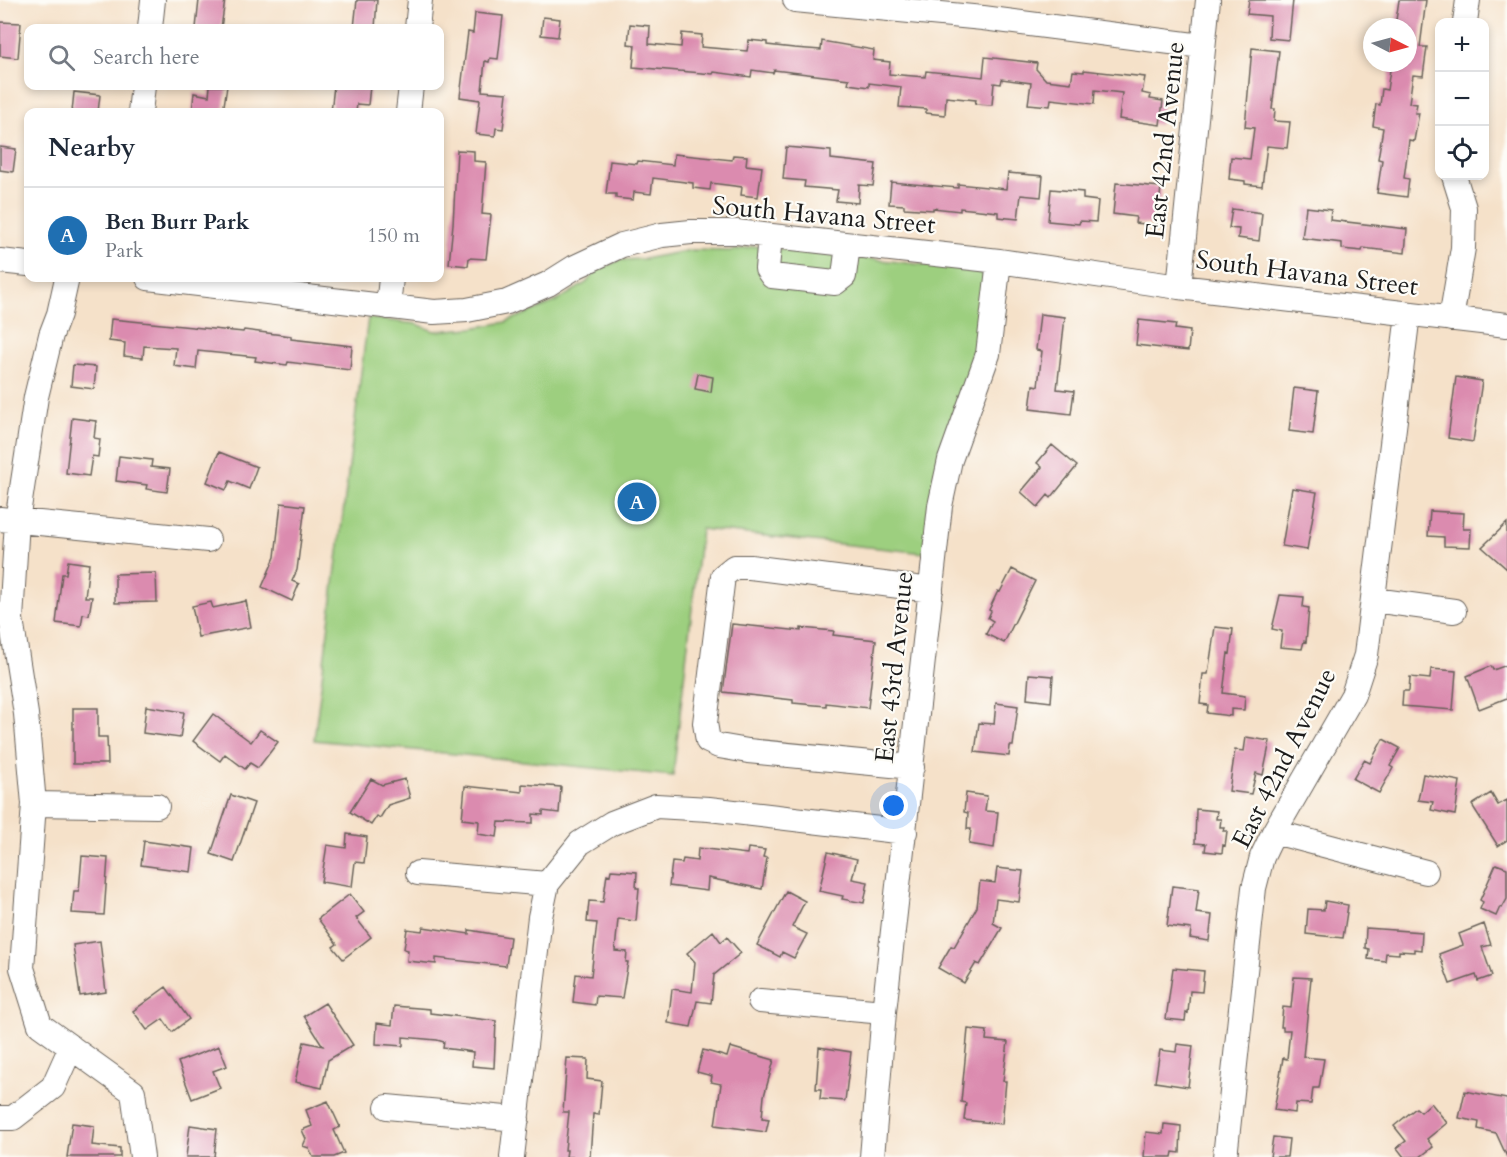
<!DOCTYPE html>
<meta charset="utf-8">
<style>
:root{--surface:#fff;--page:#f2f2f3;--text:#1f2937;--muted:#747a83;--line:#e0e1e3;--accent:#1f6fb2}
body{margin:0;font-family:Cardo,serif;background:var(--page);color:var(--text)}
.controls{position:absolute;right:18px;top:18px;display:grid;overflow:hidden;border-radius:12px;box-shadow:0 3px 9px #0003}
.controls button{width:54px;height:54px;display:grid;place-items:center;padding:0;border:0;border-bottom:2px solid var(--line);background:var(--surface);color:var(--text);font:30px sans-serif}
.compass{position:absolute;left:1363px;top:18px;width:54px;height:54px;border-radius:50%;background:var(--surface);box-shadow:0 3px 9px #0003;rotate:96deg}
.you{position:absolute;left:894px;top:806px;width:21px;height:21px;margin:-15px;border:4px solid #fff;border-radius:50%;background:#1a73e8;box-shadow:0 0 0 9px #1a73e833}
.badge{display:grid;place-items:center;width:39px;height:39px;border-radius:50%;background:var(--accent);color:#fff;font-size:20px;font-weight:700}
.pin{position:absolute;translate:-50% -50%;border:3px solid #fff;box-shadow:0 2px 6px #0006}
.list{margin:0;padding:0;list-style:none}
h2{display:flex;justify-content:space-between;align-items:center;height:78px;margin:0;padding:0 24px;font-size:26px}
h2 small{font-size:20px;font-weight:400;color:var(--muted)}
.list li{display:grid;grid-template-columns:39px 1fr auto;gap:18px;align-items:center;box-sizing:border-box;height:96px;padding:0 24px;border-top:2px solid var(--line)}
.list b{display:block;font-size:22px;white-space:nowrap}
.list p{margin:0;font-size:20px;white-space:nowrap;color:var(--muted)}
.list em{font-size:20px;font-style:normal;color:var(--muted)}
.icon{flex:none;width:33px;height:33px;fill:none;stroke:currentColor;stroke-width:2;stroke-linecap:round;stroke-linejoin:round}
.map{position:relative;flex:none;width:1507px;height:1157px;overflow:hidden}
.search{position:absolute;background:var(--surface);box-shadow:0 3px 9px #0003;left:24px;top:24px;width:420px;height:66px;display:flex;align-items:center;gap:15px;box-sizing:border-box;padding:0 21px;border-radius:12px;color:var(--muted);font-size:22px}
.panel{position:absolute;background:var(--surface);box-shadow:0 3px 9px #0003;left:24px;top:108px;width:420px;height:174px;border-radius:12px}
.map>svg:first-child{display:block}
.green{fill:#9dcf7f;stroke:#5c764e;stroke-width:1.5}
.building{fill:#db8baf}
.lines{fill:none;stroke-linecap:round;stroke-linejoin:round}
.minor-casing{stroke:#686159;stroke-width:26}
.minor{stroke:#fff;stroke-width:24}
.labels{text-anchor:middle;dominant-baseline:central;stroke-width:4.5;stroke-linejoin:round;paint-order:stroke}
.street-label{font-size:26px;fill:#1c1c1c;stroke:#fdfcf7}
</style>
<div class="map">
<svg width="1507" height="1157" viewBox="0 0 1507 1157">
<rect width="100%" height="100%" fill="#fdfcf7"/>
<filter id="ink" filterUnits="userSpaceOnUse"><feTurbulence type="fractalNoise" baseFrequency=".0167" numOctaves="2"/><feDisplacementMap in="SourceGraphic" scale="12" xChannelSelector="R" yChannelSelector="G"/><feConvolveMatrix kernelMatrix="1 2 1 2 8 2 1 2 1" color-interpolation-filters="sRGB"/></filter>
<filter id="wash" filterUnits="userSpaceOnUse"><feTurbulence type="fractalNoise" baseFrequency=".008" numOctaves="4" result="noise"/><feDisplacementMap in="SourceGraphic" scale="24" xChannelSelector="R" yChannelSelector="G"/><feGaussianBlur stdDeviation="1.35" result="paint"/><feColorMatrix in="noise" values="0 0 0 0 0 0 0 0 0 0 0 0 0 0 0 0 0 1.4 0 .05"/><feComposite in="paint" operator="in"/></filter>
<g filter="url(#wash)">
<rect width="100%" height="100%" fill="#f5e1c9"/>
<path class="green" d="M754,246L972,270L980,272L985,279L977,349L924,553L701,529L673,776L314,740L368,318L417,324L434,331L472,328L506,322L555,302L586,283L596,271L620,260L643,259L691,250L732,251Z"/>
<g id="blocks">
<path class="building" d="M199,0H225L221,28H196Z
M357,0H377L375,28H354Z
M1249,0H1293L1289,40L1269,38L1270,16L1247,14Z
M1399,0H1426L1420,47H1427L1423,76L1413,75L1409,103L1417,104L1415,113H1419L1414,141L1409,140L1404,178L1409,179L1407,197L1377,193L1382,160L1378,159L1383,128L1373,126L1376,104L1380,105L1382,89L1387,90L1391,63H1408V27H1395Z
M475,13L503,16L498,59L490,58L489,62L485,61L482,91L507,93L503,129L496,128L495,136L476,134L480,100L460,97L468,32L473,33Z
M543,17L560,19L558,37L541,35Z
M0,22L21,23L18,58L0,56Z
M630,24L650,26L649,44L681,47L682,33L702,35L701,47L747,51L749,40L767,42V45L794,48L821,50L822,41L874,50L873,60L890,62L889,74L925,77L926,71L983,77L985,57L1037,63L1036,69L1046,80L1071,83L1073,71L1084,72V70L1145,77L1142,93L1151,95L1150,99L1163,101L1160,125L1119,119L1122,93L1095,90L1094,104L1051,99L1050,106L1028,104L1031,83L1002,79L1001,84L994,83L992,105L975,104L976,100L946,97L945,115L926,113V109L899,107L901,87L869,83V87L848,84L849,79L774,70L773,73L752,70L751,77L714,72L713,74L633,67L635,45L628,44Z
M1252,48L1279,51L1272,109H1275L1274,121L1290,122L1287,148L1267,146L1262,186L1245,184V181L1229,179L1231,157L1250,159L1254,128L1245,127Z
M210,86H227L223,112H192L194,93L209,96Z
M334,86H370L368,105L357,104L356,112H331Z
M74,92L100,95L98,112H72Z
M0,147L16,149L13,172L0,170Z
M786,147L831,151V159L876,164L873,186L859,185L858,203L836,201L838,190L804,187L805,181L783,179Z
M457,150L474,151V161L486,162L482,214L491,215L486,259L469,258L468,266L449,264L453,224Z
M674,154L732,160L733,155L747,156L746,165L762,167L758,197L741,195L742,187L711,183L710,190L693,188V183L653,178L651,194L634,192L633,200L616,198V194H606L610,161L637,164L638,161L673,165Z
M1008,173L1043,176L1041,197L1021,195L1018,219L998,217V212L960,208V211L933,208V210L904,208V205L889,204L891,182L958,188V184L1006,189Z
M1116,183L1161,187L1157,225L1135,223L1136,217L1113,214Z
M1051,189L1083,192V199L1098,201L1096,222L1080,221L1079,224L1048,221Z
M1306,207L1331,210L1330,220L1407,229L1405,253L1363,248L1362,251L1342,249V243L1302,238Z
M1232,209L1262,213L1259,241L1238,238L1239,229L1229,228Z
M1040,314L1065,317L1057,389L1074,391L1071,414L1030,409L1033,385L1038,386L1042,351L1036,350Z
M111,319L243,332L244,330L291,336V339L352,346L350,370L288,362L287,365L255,361L256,357L198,351L196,369L174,366L176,348L144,346L143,358L124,356L125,343L109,341Z
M1139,320L1176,324L1175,329L1190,331L1188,351L1136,345Z
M73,365L96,367L94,389L71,386Z
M698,374L713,377L711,392L695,389Z
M1456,377L1482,381L1473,442L1448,438Z
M1294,388L1318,391L1313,434L1289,431Z
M72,418L96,421L94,438L100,439L98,457L92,456L89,476L66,473Z
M1052,445L1077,466L1051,498L1048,495L1038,507L1021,492L1042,467L1037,463Z
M219,452L257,467L249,489L230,481L226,490L207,482Z
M119,456L152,460L151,467L170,469L167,492L146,489L147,485L116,481Z
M1292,488L1317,492L1307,550L1282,546Z
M281,503L305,506L297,570L292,581L299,584L292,601L262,587L275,557Z
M1430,511L1464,513L1463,529H1471L1470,547L1444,546V537L1428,536Z
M1507,523V569L1482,547Z
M68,561L89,564L85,597H92L89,615L83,614L81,626L56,623L62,574H66Z
M1012,569L1035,581L1004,643L986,634L993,621L988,618L991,611L989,610L998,591L1000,592Z
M156,573L157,602L115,603V574Z
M1280,595L1304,597L1303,607L1309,608L1306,642L1304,641L1302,649L1280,647L1282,631L1272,629Z
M246,601L251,627L198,637L192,606L211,602L213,608Z
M732,624L801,631V628L834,631L833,635L876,640L868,708L826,703V706L793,703V700L723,692Z
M1215,627L1233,629L1230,654L1228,653L1223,693L1245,696L1244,710L1231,709V716L1207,713L1208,705L1200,704L1203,674H1208Z
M1507,665V698L1479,709L1467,676L1491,666L1493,670Z
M1431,669L1456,671L1453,710L1402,706L1403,691H1409L1410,677L1430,679Z
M1029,674L1053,676L1051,702L1027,699Z
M996,703L1018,706L1013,746H1010L1009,756L975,752L979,723L994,724Z
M146,706L184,712L180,738L143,733Z
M73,708H98V737H107L108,764H73Z
M213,714L251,742L260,730L278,742L258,768L250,763L245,769L225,754L220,761L193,741Z
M1246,737L1270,741L1263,775L1256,773L1251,794L1229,791L1235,750L1244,751Z
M1383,739L1400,748L1390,766L1393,768L1379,793L1353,779L1364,760L1370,763Z
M1423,774L1460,781L1455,815L1431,810L1433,802L1418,800Z
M371,779L382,785L405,779L410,798L388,805L380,818L377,816L371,825L350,812Z
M522,784L561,787L559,813L543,811V815L533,814V823L499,822L497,837L478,834L479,821L462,819L465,786L522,792Z
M966,793L987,796L985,811L998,812L994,848L969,844L971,829H967L968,813L964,812Z
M1491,793L1498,805L1507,800V840L1498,846L1472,805Z
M231,795L254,803L234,862L211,854Z
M1196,809L1217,811L1216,819H1221L1220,827H1224L1223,831H1227L1225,846L1223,845L1222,853L1205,851L1206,844L1195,843Z
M347,834L367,837L364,863L355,862L352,887L321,882L327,845L346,848Z
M144,841L194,848L191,872L141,865Z
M698,848L747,854L748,848L765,850L763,857L767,858L762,889L708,878L707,891L669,886L672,862L682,863L683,859L697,861Z
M828,852L857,859L852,879L868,882L864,903L842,899L843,896L819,891Z
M82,856L108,858L104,915L72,913L74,891H79Z
M1496,864L1507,868V899L1502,908L1500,907L1496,916L1480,909L1483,902L1480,900Z
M997,868L1023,871L1019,902L996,899L993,923L1002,928L980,965L976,963L964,983L938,968L951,946L954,947L977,907L980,881L995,883Z
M611,870L637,872L636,888H639L636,921L618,919L615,951L627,952L626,962H628L622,998L596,996L595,1005L573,1002L576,974L591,976L597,923L587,922L589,901L603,902L607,874L610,875Z
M1172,886L1199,889L1196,913L1212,915L1209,941L1190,938L1191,929L1167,926Z
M786,891L805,901L792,927L807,934L794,958L782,952L780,957L757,945Z
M350,894L364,912L356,918L371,937L343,959L333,947L337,944L318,919Z
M1325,901L1348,905L1343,938L1306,934L1308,909L1324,910Z
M1484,924L1491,945L1482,947L1492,976L1478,981L1476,975L1450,984L1439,954L1463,945L1459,934Z
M423,927L469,934V930L510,937L506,966L436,958V964L407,961L408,950L404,949L407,929L422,931Z
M1366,928L1422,932L1421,950L1414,949V952L1399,951V954L1386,953L1385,961L1368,959L1369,949L1365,948Z
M713,931L721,942L727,937L741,953L714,975L711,1003L697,1001L691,1027L668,1023L672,989L692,992L695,962L687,953Z
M100,941L106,992L80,996L73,945Z
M1173,968L1204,971L1202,992L1190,991L1188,1013L1186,1012L1185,1021L1166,1019Z
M1294,977L1311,978L1303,1057L1324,1059L1319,1088H1313L1311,1104L1296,1103L1295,1113L1274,1110L1283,1058L1287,1059L1290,1030H1283V1027H1281L1283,1007L1291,1008Z
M166,987L189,1019L172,1032L163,1019L147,1030L133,1011Z
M325,1003L353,1045L328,1060L322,1088L295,1082L304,1042L323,1046L304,1016Z
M394,1006L430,1009V1013L496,1021L494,1068L472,1066L473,1052L443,1048L444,1042L437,1040L403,1037V1046L376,1044L377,1023L392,1025Z
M968,1029L987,1031L986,1040L1008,1042L1003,1081H1006L1002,1124L964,1120L966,1103L961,1102Z
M1177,1044L1193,1046L1188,1087L1155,1082L1160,1050L1176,1052Z
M219,1046L227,1066L213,1071L220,1088L192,1099L178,1062Z
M730,1047L774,1060L764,1096L762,1118L769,1119L766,1132L715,1125L721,1084L711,1082L712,1076L697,1072L703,1050L727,1057Z
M819,1047L851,1052L845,1101L820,1099L821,1089H816Z
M567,1058L588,1059L587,1079L602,1081L599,1115L593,1114L590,1157H566L567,1150H565L569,1112H563Z
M1465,1091L1507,1099V1157L1496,1133L1478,1129L1479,1122L1459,1118Z
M328,1101L340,1127L334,1130L344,1153L334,1157H313L309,1148L303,1146L306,1139L302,1130L312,1126L306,1110Z
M1431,1103L1447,1123L1427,1139L1433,1147L1420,1157H1404L1397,1148L1406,1141L1394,1126L1416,1108L1421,1112Z
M72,1123L94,1126L92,1145L120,1148V1157H67Z
M1164,1124L1181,1126L1180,1153L1173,1152L1172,1157H1144L1146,1132L1163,1134Z
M190,1125L217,1129L214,1157H186Z
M1273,1137L1289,1139L1287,1157H1270Z"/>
</g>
</g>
<g filter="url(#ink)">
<use href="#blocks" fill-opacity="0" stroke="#686159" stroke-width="1.5"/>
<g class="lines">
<defs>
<path id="minor" d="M795,0L983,18L1202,46
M1465,22L1468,0
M150,28L153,0
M417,28L420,0
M140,112L143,86
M408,112L411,86
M770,236L767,269L772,276L835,283L844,276L848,245
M0,261L28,264
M67,278L59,314L51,335L36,397L17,521L11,619L26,714L34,804L22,968L40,1025L133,1092L142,1157
M148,278L434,312L467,310L507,302L548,284L575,267L622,245L662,235L691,232H737L999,261L1179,287L1507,325
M1179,287L1208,0
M388,307L391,278
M1451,319L1463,248L1464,208L1454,176
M0,519L208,540
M1374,600L1454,611
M912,767L748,751L719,746L708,741L705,723L723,576L734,567H750L931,590
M34,804L157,806
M1274,832L1426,872
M418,873L547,884
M760,1001L884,1012
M387,1107L517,1119
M0,1118H13L53,1087L71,1047
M512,1157L540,917L547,884L580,843L612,823L656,806L709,809L905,832
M872,1157L884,1012L940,506L950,460L988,354L999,261
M1225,1157L1254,888L1262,857L1274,832L1353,695L1366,655L1408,314"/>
</defs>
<use href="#minor" class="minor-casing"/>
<use href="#minor" class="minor"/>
</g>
</g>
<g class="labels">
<g class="street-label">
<text transform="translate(1165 140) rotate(-84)">East 42nd Avenue</text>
<text transform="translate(824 215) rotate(5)">South Havana Street</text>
<text transform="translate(1307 273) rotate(7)">South Havana Street</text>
<text transform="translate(894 667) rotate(-84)">East 43rd Avenue</text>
<text transform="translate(1284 758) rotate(-63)">East 42nd Avenue</text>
</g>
</g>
</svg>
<div class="controls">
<button>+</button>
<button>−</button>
<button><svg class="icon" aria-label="locate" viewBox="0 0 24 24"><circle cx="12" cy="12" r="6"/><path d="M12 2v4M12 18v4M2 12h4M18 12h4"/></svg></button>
</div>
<svg class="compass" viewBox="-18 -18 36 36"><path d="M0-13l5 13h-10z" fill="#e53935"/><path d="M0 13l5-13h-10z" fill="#747a83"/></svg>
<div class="you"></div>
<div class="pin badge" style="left:637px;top:502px">A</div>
<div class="search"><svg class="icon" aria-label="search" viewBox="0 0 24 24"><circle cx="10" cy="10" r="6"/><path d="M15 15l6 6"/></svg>Search here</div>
<section class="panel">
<h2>Nearby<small></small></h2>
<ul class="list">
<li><span class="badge">A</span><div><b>Ben Burr Park</b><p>Park</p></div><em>150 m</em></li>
</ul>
</section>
</div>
